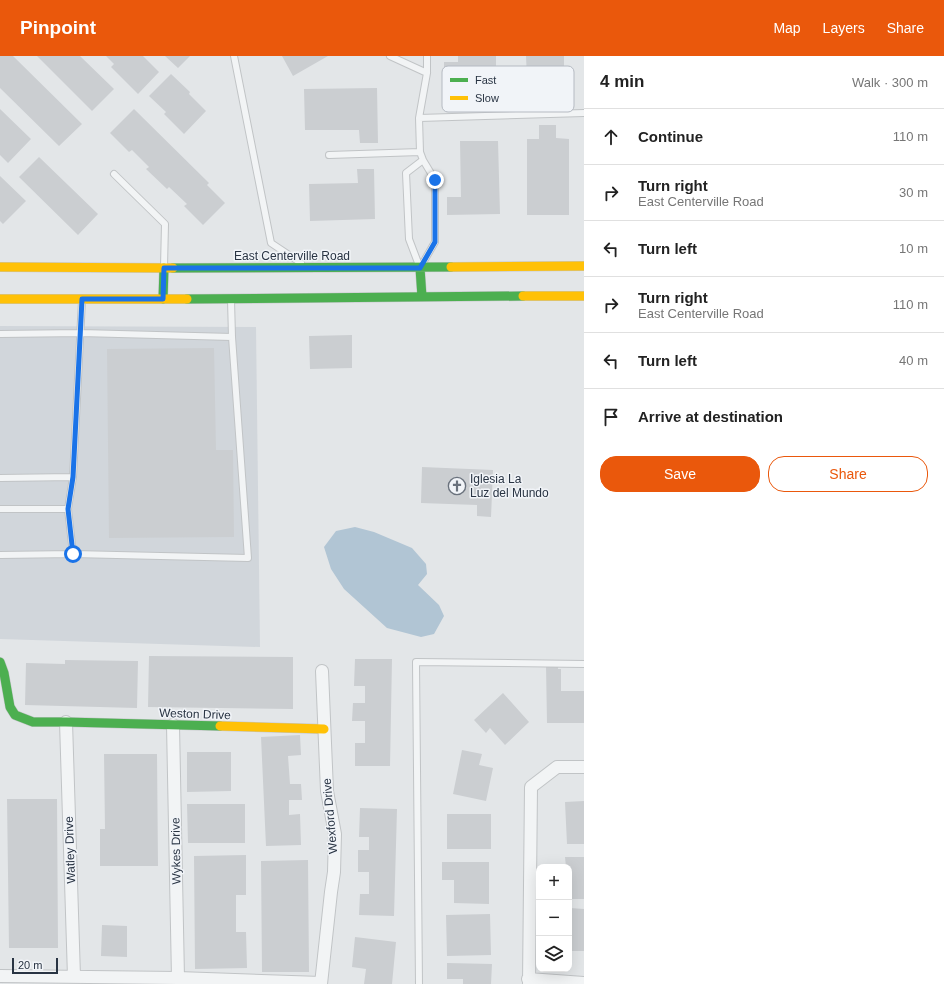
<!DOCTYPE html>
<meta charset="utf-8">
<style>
:root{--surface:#fff;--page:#f2f2f2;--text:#222;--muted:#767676;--line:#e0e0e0;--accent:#ea580c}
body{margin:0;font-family:Helvetica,sans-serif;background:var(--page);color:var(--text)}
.controls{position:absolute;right:12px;bottom:12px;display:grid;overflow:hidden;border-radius:8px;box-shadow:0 4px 16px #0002}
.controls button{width:36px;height:36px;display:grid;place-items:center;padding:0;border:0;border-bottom:1px solid var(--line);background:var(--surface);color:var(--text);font:20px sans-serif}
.scale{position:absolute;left:12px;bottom:10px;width:46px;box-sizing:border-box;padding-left:4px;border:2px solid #293443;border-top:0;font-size:11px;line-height:14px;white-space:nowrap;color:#293443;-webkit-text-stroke:3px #f1f4f8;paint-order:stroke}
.stop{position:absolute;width:12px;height:12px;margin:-9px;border:3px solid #1a73e8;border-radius:50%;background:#fff}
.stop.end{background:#1a73e8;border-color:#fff;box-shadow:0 1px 4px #0008}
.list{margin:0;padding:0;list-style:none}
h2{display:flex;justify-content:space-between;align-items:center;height:52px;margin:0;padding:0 16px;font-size:17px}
h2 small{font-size:13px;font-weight:400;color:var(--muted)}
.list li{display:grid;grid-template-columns:26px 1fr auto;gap:12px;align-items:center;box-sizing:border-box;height:56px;padding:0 16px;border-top:1px solid var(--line)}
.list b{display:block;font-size:15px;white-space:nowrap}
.list p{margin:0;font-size:13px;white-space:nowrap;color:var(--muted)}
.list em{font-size:13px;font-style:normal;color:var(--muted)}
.actions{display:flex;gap:8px;padding:12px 16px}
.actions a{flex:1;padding:9px 0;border:1px solid var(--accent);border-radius:16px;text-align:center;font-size:14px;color:var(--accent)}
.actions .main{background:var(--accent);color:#fff}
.icon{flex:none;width:22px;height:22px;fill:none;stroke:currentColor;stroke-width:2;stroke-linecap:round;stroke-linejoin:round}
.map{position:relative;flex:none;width:584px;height:928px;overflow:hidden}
header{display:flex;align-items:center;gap:24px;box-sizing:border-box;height:56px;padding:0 20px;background:var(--accent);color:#fff}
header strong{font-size:19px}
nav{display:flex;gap:22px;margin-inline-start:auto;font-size:14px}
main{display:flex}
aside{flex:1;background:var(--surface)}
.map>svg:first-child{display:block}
.built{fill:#d1d6db}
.water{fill:#b1c5d4}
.building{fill:#cbced1}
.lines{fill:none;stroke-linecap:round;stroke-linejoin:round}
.lane-casing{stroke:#c1c4c6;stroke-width:8}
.street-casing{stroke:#c1c4c6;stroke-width:14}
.fast-casing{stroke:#c1c4c6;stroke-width:10}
.slow-casing{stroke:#c1c4c6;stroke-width:10}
.lane{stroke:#f2f4f5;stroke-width:6}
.street{stroke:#f2f4f5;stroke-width:12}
.fast{stroke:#4caf50;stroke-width:9}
.slow{stroke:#ffc107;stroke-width:9}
.route{stroke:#1a73e8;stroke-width:5}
.labels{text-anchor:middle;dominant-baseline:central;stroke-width:3;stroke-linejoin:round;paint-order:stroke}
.street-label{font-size:12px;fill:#293443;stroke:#f1f4f8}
.poi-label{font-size:12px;fill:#293443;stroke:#f1f4f8;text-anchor:start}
.key{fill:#f1f4f8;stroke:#b5bac2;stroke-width:1}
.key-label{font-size:11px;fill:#293443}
</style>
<header>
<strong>Pinpoint</strong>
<nav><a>Map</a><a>Layers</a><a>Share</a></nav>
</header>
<main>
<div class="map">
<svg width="584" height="928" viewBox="0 0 584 928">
<rect width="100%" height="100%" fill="#e3e6e8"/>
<path class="built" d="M0,270L256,271L260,591L0,583Z"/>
<path class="water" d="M355,471L374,476L412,492L426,508L427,518L418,529L439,549L444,560L434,578L421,581L387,572L344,533L331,513L324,491L336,475Z"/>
<path class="building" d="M0,0H13L82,68L59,90L0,32Z
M37,0H80L114,33L92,55Z
M106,0H143L159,16L138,38L111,11L114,8Z
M165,0H190L178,12Z
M282,0H328L293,20Z
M458,0H496V23H444V6H458Z
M526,0H564V21L527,23Z
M171,18L190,36L189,38L206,55L184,78L164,58L166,56L149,40Z
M377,32L378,87H360L359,74H305L304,33Z
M0,53L31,83L8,107L0,99Z
M134,53L209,127L207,129L225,147L203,169L184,150L187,148L169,131L167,133L146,113L149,111L132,94L129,96L110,77Z
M539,69H556V82L569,83V159H527V83H539Z
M460,85H498L500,158L447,159V141H461Z
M39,101L98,158L78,179L19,121Z
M357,113H374L375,163L310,165L309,128L358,127Z
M0,120L26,145L3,168L0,165Z
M352,279V312L310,313L309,280Z
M214,292L216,394H233L234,481L109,482L107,293Z
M422,411L493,414L491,461L477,460V449L421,447Z
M149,600L293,601V653L148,651Z
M355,603H392L390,710H355V687H365V665H352L353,647H365V630H354Z
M65,604L138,605L137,652L25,649L26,607L65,608Z
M546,609H558V613H561V635H584V667H547Z
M503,637L529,666L505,689L490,672L486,677L474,664Z
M300,679L301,699L288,700L290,728H301L302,744H289V759L300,758L301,789L266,790L261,681Z
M462,694L482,698L479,709L493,712L486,745L453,738Z
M187,696H231V735L187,736Z
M104,698H157L158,810H100V773H105Z
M7,743H57L58,892H9Z
M584,745V788H567L565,746Z
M187,748H245V787H188Z
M360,752L397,753L394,860L359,859L360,838H369V816H358V794H369V781H359Z
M447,758H491V793H447Z
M246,799V839H236V876H246L247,912L195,913L194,800Z
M565,801H584V843H569V811H566Z
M308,804L309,916H262L261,805Z
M442,806H489V848L454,847V824H442Z
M570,852L584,853V895H570Z
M490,858L491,899L447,900L446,859Z
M102,869L127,870V901L101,900Z
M355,881L396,886L392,928H364L366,913L352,911Z
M447,907L492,908L491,928H463V923H447Z"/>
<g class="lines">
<defs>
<path id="lane" d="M234,0L271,187L301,207
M390,0L427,17
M419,62L584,57
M329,99L420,96
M423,104L435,124V186L420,212L409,183L406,117Z
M423,104L420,96L419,62L427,17V0
M114,118L165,168L164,211
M0,278L81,277L232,281
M0,422L73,421L82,244
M0,453H68
M73,498L248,502L232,281L231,244
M0,499L73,498L68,453L73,421
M419,928L416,606L584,608"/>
<path id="street" d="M66,666L74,921
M173,669L178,922
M0,920L178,922L321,927
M528,923L584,927
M321,928L331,836L334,816L335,778L327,735L322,615
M529,928L531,731L557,711H584"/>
<path id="fast" d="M173,212L451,211
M420,212L422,241
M163,243L164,212
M187,243L523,240
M0,606L4,617L10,651L15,659L33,666H66L220,670"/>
<path id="slow" d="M0,211L173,212
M451,211L584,210
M523,240H584
M0,243H187
M220,670L324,673"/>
</defs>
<use href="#lane" class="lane-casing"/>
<use href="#street" class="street-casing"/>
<use href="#fast" class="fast-casing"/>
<use href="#slow" class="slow-casing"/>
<use href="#lane" class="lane"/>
<use href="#street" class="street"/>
<use href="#fast" class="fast"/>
<use href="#slow" class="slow"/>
</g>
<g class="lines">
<path class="route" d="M73,498L68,453L73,421L82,243H163L164,212H420L435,186V124"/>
</g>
<defs>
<symbol id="church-ring" viewBox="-11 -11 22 22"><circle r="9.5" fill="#f1f4f8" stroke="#6a727d" stroke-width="1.5"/><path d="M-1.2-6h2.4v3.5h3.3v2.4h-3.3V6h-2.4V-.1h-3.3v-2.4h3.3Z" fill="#6a727d"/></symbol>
</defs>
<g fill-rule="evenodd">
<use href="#church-ring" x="447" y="420" width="20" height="20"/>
</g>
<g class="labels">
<g class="street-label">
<text x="292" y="200">East Centerville Road</text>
<text transform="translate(195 658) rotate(2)">Weston Drive</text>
<text transform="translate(330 760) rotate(-95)">Wexford Drive</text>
<text transform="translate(70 794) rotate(-92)">Watley Drive</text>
<text transform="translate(176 795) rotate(-91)">Wykes Drive</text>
</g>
<g class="poi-label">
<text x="470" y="423">Iglesia La<tspan x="470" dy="14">Luz del Mundo</tspan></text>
</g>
</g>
<rect x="442" y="10" width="132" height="46" rx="6" class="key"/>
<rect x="450" y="22" width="18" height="4" fill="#4caf50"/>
<rect x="450" y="40" width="18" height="4" fill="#ffc107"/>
<g class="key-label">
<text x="475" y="28">Fast</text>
<text x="475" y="46">Slow</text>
</g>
</svg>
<div class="controls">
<button>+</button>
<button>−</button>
<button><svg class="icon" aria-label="layers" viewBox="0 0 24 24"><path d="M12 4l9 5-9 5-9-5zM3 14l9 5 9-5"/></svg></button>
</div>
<div class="scale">20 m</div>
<div class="stop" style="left:73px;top:498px"></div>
<div class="stop end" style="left:435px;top:124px"></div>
</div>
<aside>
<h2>4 min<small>Walk · 300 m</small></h2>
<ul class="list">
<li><svg class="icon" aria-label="ahead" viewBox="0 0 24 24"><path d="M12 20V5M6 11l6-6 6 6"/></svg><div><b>Continue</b></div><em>110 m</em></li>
<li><svg class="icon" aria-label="right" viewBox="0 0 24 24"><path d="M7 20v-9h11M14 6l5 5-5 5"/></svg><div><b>Turn right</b><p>East Centerville Road</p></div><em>30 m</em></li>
<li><svg class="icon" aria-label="left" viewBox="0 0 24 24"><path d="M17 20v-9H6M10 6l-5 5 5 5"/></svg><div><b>Turn left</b></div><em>10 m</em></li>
<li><svg class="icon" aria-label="right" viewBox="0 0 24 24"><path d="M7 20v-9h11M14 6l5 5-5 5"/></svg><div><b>Turn right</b><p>East Centerville Road</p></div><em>110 m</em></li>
<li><svg class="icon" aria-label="left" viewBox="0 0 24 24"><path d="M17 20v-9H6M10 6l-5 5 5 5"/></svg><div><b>Turn left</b></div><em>40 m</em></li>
<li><svg class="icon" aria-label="arrive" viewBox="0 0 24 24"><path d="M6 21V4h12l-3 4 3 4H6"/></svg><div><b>Arrive at destination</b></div></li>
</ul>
<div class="actions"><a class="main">Save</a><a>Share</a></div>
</aside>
</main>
